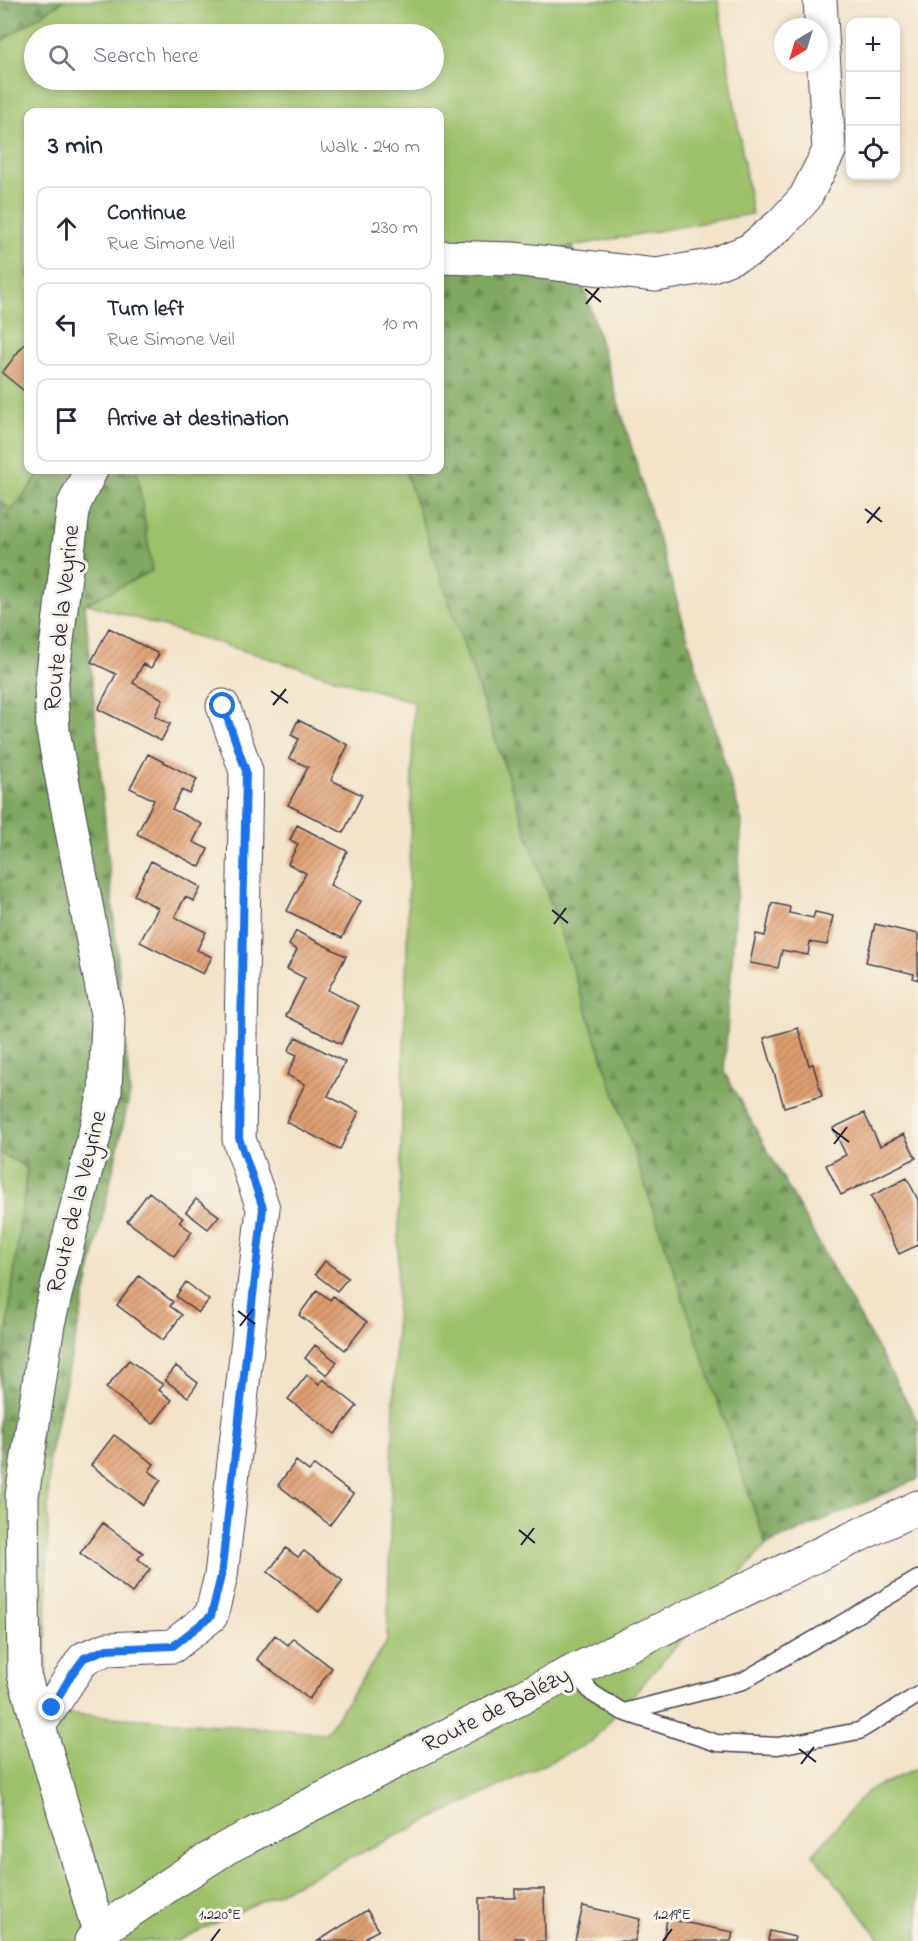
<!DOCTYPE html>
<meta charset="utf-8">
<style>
:root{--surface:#fff;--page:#f2f2f3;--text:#1f2937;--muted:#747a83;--line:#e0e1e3}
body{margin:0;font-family:"Indie Flower",sans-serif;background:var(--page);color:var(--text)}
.controls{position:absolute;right:18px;top:18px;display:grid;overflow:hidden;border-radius:12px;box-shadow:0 3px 9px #0003}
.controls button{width:54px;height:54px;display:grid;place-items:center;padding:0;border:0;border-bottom:2px solid var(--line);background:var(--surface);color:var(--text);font:30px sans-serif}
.compass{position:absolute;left:774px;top:18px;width:54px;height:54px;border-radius:50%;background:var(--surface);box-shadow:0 3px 9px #0003;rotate:218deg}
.stop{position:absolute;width:18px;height:18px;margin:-14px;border:4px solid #1a73e8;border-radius:50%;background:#fff}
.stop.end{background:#1a73e8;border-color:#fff;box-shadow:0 2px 6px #0008}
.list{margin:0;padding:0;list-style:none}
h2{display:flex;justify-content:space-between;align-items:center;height:78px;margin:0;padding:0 24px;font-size:26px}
h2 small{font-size:20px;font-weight:400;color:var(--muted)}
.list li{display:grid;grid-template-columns:39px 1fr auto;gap:18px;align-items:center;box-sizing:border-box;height:84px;margin:0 12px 12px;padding:0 12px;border:2px solid var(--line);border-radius:12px}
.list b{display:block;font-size:22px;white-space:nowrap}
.list p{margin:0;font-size:20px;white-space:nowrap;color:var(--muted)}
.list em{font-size:20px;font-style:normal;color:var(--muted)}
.icon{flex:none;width:33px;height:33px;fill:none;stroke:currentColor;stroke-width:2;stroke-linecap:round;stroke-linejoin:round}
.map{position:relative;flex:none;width:918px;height:1941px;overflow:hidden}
.search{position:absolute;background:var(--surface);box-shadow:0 3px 9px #0003;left:24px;top:24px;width:420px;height:66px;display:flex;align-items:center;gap:15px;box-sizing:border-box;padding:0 21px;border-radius:33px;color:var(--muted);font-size:22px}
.panel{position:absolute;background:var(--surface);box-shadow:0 3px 9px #0003;left:24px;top:108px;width:420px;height:366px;border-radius:12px}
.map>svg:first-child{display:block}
.grass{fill:#9dc16b;stroke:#607253;stroke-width:1.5;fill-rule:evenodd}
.forest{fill:url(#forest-firs);stroke:#50644d;stroke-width:1.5}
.building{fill:url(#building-hatch)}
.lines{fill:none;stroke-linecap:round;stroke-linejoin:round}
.lane-casing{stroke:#413f50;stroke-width:19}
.street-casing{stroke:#413f50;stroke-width:35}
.secondary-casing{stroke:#413f50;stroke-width:35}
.lane{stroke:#fff;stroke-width:16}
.street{stroke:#fff;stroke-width:33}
.secondary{stroke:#fff;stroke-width:33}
.route{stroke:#1a73e8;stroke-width:8}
.ticks{fill:none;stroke:#22223b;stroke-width:2}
.labels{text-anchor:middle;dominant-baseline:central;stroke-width:6;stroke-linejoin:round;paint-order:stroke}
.street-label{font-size:24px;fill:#22223b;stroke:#f7f3e8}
.ticks-label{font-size:15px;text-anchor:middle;fill:#22223b;stroke:#f7f3e8;stroke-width:6;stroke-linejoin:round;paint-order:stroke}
</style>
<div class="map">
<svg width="918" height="1941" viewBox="0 0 918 1941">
<defs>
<pattern id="forest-firs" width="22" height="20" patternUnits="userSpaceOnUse" patternTransform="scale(1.5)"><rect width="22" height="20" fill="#7ea75f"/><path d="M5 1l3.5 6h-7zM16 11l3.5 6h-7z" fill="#678850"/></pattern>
<pattern id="building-hatch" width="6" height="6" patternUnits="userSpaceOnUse" patternTransform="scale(1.5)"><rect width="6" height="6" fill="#df9e6f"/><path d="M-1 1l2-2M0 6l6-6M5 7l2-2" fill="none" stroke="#b4805c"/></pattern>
</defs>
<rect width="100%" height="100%" fill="#f7f3e8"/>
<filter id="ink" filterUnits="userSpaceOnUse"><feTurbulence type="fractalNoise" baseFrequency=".0167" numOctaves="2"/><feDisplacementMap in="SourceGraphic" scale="12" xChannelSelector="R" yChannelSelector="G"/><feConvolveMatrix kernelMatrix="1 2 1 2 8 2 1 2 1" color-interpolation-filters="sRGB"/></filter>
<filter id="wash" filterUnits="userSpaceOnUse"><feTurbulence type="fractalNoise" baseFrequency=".008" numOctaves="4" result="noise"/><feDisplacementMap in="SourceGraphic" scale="24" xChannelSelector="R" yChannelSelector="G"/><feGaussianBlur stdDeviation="1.35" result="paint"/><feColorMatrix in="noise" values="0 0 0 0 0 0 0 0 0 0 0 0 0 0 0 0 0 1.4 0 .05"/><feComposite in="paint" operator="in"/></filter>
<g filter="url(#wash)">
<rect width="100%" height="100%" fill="#f2e3c9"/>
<path class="grass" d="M64,0H718L752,214L440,270V112H28V470H43L12,511L0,501V42ZM34,34H434V80H34Z
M137,470H405L766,1545L591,1742L178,1941H0V1462L49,1458L45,1712L326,1733L387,1642L414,702L85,603L152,570Z
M0,1153L27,1167L0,1387Z
M918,1768V1941H882L813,1854L867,1791Z"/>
<path class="forest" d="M0,0H64L0,42Z
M572,246L742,821L724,1072L918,1422V1479L766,1545L405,470H440V270Z
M43,470H137L152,571L85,604L130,1094L49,1458L0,1462V1387L27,1168L0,1153V501L12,510Z"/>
<g id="blocks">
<path class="building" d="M28,339V394L2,373Z
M109,628L159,654L151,668L143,664L133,683L163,699L155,716L170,724L161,741L98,709L116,674L91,662Z
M298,720L348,745L331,780L362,795L343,833L288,805L308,767L289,758L299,739L291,735Z
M148,754L197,779L190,794L182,790L172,809L202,824L193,842L208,849L200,867L137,834L154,800L130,788Z
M297,825L347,851L330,885L361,901L342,938L287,911L306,873L288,864L298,844L290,840Z
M151,861L201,887L194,901L185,897L175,917L206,932L197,950L212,957L203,974L140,942L158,908L134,895Z
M772,903L790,907L789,913L813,918L815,912L833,916L827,945L810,942L808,955L782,950L778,968L750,963L756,934L765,936Z
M875,924L918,934V980L913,978L914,974L866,962Z
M296,931L346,956L328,990L359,1006L341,1044L286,1016L305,978L287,969L297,950L289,945Z
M798,1028L809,1065L813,1064L822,1096L784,1107L764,1038Z
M296,1037L345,1062L328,1096L359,1112L340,1149L286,1122L305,1084L287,1075L297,1055L288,1051Z
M864,1113L880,1146L904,1134L916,1158L841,1195L826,1165L846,1155L833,1128Z
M907,1178L918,1200V1245L899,1254L871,1196Z
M149,1192L183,1218L179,1222L192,1232L174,1256L127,1221Z
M196,1199L219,1216L208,1229L186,1212Z
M325,1261L348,1278L337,1291L315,1274Z
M139,1276L173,1302L170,1306L182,1315L163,1340L117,1305Z
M186,1282L209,1300L198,1313L176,1296Z
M317,1290L330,1300L333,1296L367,1322L345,1350L299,1315Z
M315,1345L337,1362L327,1375L305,1358Z
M129,1360L163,1385L159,1390L172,1400L153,1424L106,1388Z
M176,1366L198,1383L188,1397L165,1380Z
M307,1375L319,1384L323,1379L357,1406L335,1434L288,1399Z
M114,1435L154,1464L149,1471L161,1480L143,1505L91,1465Z
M296,1461L309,1471L314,1465L353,1494L330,1525L278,1485Z
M103,1523L143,1553L138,1559L150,1569L132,1593L80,1553Z
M286,1548L298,1557L304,1551L343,1581L319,1612L268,1572Z
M275,1635L288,1645L293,1638L332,1668L309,1699L257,1659Z
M515,1889H544L545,1941H524V1938H515V1941H479V1898H515Z
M583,1906L640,1919L635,1941H575Z
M367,1910L379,1930L366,1937L368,1941H318Z
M667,1919L733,1932L731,1941H663Z
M770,1931L795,1937L794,1941H768Z"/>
</g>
</g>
<g filter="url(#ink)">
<use href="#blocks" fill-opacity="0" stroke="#413f50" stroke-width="1.5"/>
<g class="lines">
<defs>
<path id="lane" d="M574,1671L592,1693L623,1712L717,1743L778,1746L859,1731L918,1695
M624,1712L743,1681L918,1579"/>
<path id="street" d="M440,257L513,259L656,275L710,266L750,250L782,223L805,198L829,151L820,0
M91,470L74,504L51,688L53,731L108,1020L105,1092L48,1324L22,1496L24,1675L99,1932
M38,1727L84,1658L107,1649L173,1646L211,1616L221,1576L263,1208L239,1139L246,771L223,706"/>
<path id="secondary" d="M91,1941L99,1932L184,1875L226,1848L574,1671L918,1507"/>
</defs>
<use href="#lane" class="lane-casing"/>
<use href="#street" class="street-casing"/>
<use href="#secondary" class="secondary-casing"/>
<use href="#lane" class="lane"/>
<use href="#street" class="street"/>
<use href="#secondary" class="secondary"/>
</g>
</g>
<g class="lines" filter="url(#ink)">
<path class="route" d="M52,1708L70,1677L84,1658L107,1649L173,1646L211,1616L221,1576L263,1208L239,1138L246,771L223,706"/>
</g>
<path class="ticks" d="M585,289L601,302M586,304L599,288M865,509L882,522M867,523L880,507M271,691L288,703M273,705L286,689M552,910L568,923M554,924L566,908M832,1129L849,1142M834,1144L847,1127M238,1311L255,1324M240,1326L253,1309M519,1530L535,1543M521,1545L534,1528M799,1749L816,1762M801,1764L814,1747M211,1941L220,1929M663,1941L672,1929"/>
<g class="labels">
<g class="street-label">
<text transform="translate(63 618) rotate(-84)">Route de la Veyrine</text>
<text transform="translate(78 1202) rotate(-76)">Route de la Veyrine</text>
<text transform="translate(497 1711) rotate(-27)">Route de Balézy</text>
</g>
</g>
<g class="ticks-label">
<text x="220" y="1919">1.220°E</text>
<text x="672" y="1919">1.219°E</text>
</g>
</svg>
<div class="controls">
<button>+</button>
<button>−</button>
<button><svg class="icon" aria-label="locate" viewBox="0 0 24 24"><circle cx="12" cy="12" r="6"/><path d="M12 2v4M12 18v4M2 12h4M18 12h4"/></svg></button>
</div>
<svg class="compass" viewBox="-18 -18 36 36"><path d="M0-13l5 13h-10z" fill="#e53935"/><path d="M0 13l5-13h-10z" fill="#747a83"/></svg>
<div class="stop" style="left:223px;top:706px"></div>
<div class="stop end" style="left:52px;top:1708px"></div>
<div class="search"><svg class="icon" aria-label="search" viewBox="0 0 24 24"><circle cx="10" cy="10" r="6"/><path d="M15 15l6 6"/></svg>Search here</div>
<section class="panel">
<h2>3 min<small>Walk · 240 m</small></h2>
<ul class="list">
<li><svg class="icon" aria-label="ahead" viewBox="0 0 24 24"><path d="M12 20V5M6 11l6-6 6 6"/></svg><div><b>Continue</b><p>Rue Simone Veil</p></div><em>230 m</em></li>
<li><svg class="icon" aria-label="left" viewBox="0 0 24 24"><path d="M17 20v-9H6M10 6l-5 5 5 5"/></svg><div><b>Turn left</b><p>Rue Simone Veil</p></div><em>10 m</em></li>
<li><svg class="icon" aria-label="arrive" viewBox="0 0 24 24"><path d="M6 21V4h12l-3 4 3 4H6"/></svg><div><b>Arrive at destination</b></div></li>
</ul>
</section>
</div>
